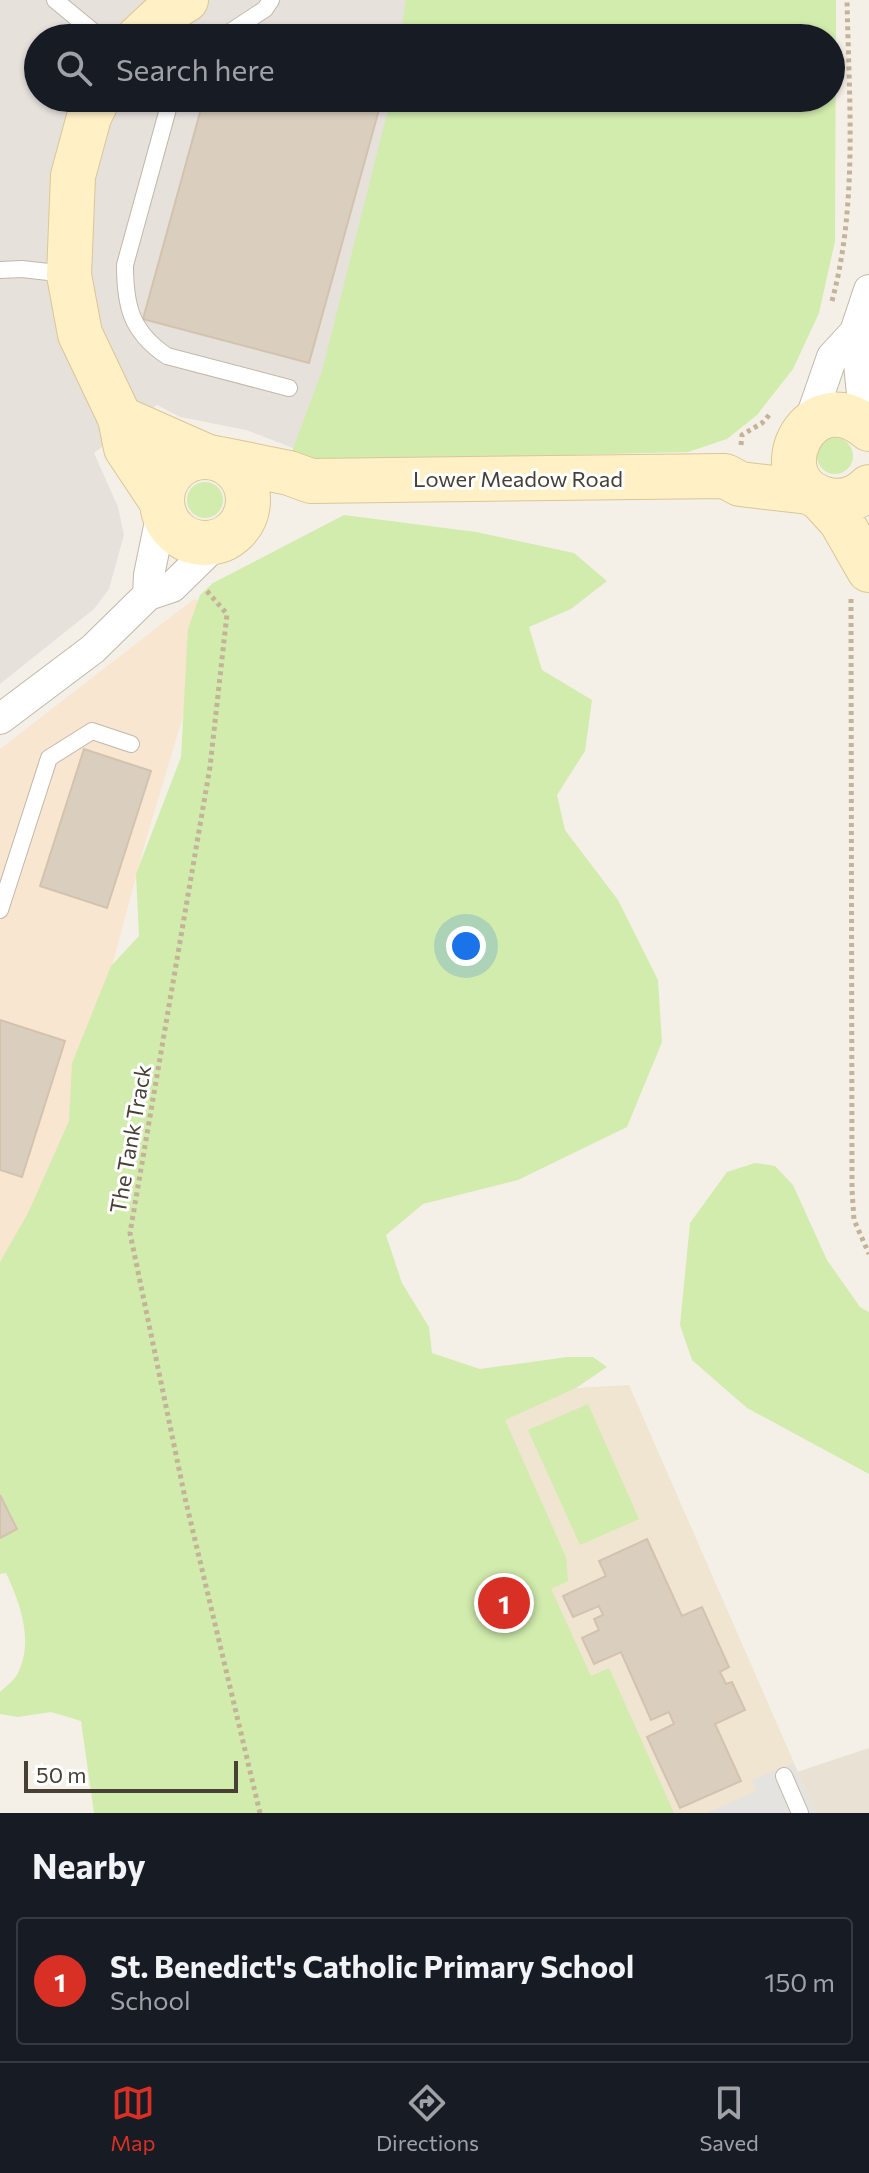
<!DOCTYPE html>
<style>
:root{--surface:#171b24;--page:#242831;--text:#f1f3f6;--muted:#9ea1a6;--line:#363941;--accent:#d93025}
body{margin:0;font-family:Commissioner,sans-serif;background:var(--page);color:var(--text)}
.scale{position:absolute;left:24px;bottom:20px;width:214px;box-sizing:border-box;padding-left:8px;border:4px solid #484035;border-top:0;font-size:22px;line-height:28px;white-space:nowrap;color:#484035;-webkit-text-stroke:6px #fff;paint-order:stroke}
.you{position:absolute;left:466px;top:946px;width:28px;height:28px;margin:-20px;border:6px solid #fff;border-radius:50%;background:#1a73e8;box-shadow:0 0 0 12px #1a73e833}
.badge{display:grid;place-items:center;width:52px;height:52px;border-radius:50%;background:var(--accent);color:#fff;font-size:26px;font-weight:700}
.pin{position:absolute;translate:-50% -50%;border:4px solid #fff;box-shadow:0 2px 8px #0006}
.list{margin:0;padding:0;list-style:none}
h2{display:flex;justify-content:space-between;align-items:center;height:104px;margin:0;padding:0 32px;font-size:34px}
h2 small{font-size:26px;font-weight:400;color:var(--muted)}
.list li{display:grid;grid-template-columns:52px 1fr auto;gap:24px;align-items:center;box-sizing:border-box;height:128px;margin:0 16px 16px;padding:0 16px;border:2px solid var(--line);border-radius:8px}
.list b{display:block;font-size:30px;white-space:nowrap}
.list p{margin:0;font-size:26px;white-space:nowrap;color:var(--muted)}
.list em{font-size:26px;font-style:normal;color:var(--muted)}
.icon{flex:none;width:44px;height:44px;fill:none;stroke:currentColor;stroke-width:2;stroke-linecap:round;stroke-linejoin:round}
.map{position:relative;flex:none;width:869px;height:1813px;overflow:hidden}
.search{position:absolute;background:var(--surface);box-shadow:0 2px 6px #0004;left:24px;right:24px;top:24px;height:88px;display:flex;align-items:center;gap:20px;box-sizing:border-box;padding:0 28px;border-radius:44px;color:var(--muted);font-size:30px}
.sheet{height:248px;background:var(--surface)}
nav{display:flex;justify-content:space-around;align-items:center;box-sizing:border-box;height:112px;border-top:2px solid var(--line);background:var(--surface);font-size:22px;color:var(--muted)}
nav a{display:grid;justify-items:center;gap:4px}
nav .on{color:var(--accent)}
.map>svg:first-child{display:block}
.residential{fill:#e9e2d4}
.commercial{fill:#f8e6d0}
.industrial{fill:#e7e1dc}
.education{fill:#efe5d0}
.green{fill:#d1ecad}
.parking{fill:#e5e3df}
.building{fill:#dacebe;stroke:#d3c3ae;stroke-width:2}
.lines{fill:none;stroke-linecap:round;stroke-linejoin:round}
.lane-casing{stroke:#c1b8a9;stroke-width:18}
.street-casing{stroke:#c1b8a9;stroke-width:32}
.secondary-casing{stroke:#dbc695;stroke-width:46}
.path{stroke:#c4b399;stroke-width:5;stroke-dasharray:4 4;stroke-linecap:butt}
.lane{stroke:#fff;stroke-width:16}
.street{stroke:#fff;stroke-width:30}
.secondary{stroke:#fff0c6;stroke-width:44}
.labels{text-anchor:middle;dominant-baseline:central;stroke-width:6;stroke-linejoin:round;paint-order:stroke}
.street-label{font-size:22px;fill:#484035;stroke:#fff}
</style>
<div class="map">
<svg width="869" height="1813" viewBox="0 0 869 1813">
<rect width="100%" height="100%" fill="#f5f0e7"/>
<path class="residential" d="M869,1748V1813H816L797,1772Z"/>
<path class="commercial" d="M194,599L213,606L205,643L145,843L68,1130L0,1300V749Z"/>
<path class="industrial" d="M0,0H424L417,38H38V98H406L298,450L246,430L180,417L157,405L94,453L118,507L124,535L109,589L94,609L0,684Z"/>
<path class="education" d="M629,1385L816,1813H347L300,1510L576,1388Z"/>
<path class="green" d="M406,0H836L835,241L819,313L793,369L757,415L727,439L688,452L288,462L322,371L391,98H831V38H400Z
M817 456a18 18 0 1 1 36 0a18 18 0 1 1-36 0Z
M187 500a18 18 0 1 1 36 0a18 18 0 1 1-36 0Z
M344,515L476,532L574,553L607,581L571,609L529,627L542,670L592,700L585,751L557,795L565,830L618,900L658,980L662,1042L627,1127L518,1180L423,1204L386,1235L402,1283L429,1327L432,1353L480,1369L567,1357H593L607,1367L576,1388L505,1420L566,1557L568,1581L551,1589L591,1676L609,1668L674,1813H94L81,1721L51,1712L18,1717L0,1714V1692C6,1686 15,1680 18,1673C34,1640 20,1603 6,1573L0,1574V1262L28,1213L69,1121L72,1063L111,966L139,936L136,874L181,757L188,629L200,595L213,583Z
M755,1163L775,1166L793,1185L827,1260L860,1307L869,1312V1474L747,1408L692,1360L680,1325L690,1223L727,1172Z
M588,1404L639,1519L580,1545L528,1430Z"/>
<path class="parking" d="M793,1763L816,1813H707L756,1791L752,1780Z"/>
<path class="building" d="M204,98H351L380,106L309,363L143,319Z
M84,749L151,771L107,908L40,886Z
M0,1020L65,1041L22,1177L0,1170Z
M0,1495L17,1529L0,1538Z
M647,1539L682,1616L702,1607L729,1667L720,1672L726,1684L732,1682L745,1710L715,1724L741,1781L680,1808L647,1737L674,1724L669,1712L651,1720L621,1652L594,1664L582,1638L599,1630L594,1619L603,1615L599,1606L573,1617L563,1596L606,1576L599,1561Z"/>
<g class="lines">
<defs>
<path id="lane" d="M55,0L101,38
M221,38L265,9L271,0
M171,98L125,265C125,306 131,332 167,356L289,388
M0,270L22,269L66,274
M0,910L49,758L92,731L131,744
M784,1776L800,1813"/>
<path id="street" d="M855,332C861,364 859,395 869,426
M808,426L832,357L855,332L869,290
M148,595L149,575L163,507
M0,719L93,649L148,595L172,587L219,541"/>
<path id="secondary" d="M138,38L166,12L186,0
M98,98L89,117L73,176L69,275L80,334L120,418L126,448L162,502
M120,418L206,456
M869,429C807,376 758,486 829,500C845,503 858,498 869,487
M162 500a43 43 0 1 1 86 0a43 43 0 1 1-86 0Z
M220,459L289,473L311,481L725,476L740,484L809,492
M821,499L841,521L869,570"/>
</defs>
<use href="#lane" class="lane-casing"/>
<use href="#street" class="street-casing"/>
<use href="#secondary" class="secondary-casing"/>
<path class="path" d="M832,301C858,205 849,99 847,0
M741,445L742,435L762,423L771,413
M207,591L227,614L210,767L130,1233L185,1498L260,1813
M851,599L852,1190L854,1220L869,1254"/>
<use href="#lane" class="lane"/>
<use href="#street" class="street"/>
<use href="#secondary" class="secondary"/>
</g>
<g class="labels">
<g class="street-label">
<text x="518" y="478">Lower Meadow Road</text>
<text transform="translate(130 1139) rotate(-80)">The Tank Track</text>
</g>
</g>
</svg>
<div class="scale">50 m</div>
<div class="you"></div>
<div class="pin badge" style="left:504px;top:1603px">1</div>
<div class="search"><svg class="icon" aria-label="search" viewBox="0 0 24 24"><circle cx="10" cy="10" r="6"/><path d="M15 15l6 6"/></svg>Search here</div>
</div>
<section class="sheet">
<h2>Nearby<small></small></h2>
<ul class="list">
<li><span class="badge">1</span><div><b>St. Benedict's Catholic Primary School</b><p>School</p></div><em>150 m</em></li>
</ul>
</section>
<nav>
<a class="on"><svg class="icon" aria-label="map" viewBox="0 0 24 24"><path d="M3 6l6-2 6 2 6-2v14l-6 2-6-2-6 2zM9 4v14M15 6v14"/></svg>Map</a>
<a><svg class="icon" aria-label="directions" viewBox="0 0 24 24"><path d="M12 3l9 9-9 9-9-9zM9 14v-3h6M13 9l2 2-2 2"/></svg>Directions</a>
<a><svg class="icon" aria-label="saved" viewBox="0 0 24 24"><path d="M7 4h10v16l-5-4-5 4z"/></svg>Saved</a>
</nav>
